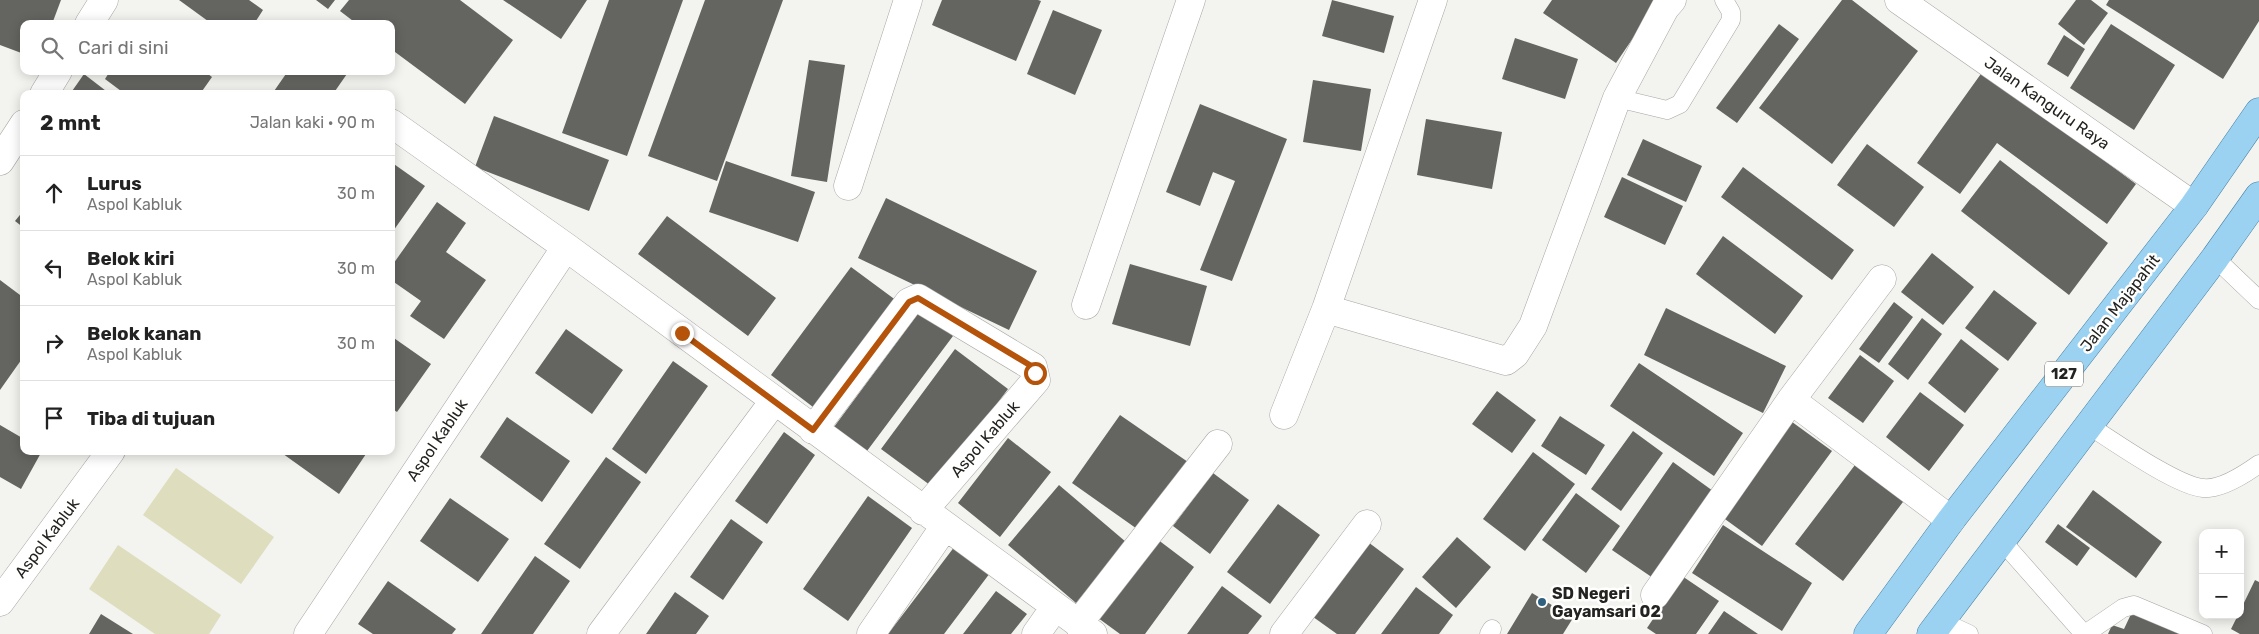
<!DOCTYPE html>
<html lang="id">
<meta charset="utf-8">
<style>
:root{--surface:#fff;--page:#f2f2f2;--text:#222;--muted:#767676;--line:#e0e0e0}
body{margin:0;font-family:Rubik,sans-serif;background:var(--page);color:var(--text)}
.controls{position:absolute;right:15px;bottom:15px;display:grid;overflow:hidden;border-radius:10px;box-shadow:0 2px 12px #0003}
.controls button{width:45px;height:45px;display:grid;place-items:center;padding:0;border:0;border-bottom:1px solid var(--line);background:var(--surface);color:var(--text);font:25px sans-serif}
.stop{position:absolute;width:15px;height:15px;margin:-11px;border:4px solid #b45309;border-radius:50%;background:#fff}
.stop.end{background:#b45309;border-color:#fff;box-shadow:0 1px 5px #0008}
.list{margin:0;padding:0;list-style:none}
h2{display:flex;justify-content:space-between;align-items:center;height:65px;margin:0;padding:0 20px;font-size:21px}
h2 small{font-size:16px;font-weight:400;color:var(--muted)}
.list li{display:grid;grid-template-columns:32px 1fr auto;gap:15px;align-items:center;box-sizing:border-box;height:75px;padding:0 20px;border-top:1px solid var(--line)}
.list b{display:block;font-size:19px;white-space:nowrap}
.list p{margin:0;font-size:16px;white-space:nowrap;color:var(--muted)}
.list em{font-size:16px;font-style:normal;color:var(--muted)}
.icon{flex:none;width:28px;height:28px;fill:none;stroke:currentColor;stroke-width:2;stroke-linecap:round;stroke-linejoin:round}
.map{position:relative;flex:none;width:2259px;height:634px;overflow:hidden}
.search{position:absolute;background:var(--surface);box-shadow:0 2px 12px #0003;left:20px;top:20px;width:375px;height:55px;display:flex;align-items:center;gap:12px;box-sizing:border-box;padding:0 18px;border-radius:10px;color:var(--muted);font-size:19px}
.panel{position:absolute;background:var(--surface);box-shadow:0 2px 12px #0003;left:20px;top:90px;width:375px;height:365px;border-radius:10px}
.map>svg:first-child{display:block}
.green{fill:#deddbe}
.building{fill:#646461}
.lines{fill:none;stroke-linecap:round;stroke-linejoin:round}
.lane-casing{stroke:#a6a6a3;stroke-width:19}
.street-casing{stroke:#a6a6a3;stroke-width:29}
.primary-casing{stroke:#4581a4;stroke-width:29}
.lane{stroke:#fff;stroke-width:18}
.street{stroke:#fff;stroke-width:28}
.primary{stroke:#9bd2f2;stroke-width:28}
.route{stroke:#b45309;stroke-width:6}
.poi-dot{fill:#2f617f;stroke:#fffffe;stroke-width:2}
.labels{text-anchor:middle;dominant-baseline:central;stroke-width:5;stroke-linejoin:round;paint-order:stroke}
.shield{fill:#fffffe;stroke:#656564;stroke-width:1}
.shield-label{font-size:15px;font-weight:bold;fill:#232322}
.street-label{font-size:16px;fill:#232322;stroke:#fffffe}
.poi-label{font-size:16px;font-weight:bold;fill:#232322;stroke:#fffffe;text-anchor:start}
</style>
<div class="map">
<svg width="2259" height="634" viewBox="0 0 2259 634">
<rect width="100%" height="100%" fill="#f3f3ef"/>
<path class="green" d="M176,468L274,537L241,584L143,515Z
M118,545L221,615L209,634H155L89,589Z"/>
<path class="building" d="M0,0H61L52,24H24V54L0,45Z
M179,0H249L263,10L254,24H212Z
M316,0H335L328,9Z
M349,0H460L513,40L465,104L391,49V24H357L340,11Z
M503,0H587L561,39Z
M609,0H683L627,156L562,133Z
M705,0H783L717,181L648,156Z
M942,0H1038L1041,1L1016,61L932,25Z
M1332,0L1394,16L1384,53L1322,36Z
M1552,0H1659L1616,63L1543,13Z
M1842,0H1852L1918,51L1832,164L1759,108Z
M2076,0H2091L2108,13L2084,45L2058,24Z
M2109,0H2259V21L2223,79L2106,5Z
M1053,10L1102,30L1075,95L1027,74Z
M1779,24L1799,39L1737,123L1716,108Z
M2111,24L2175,65L2134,130L2070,88Z
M2064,35L2085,49L2068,77L2047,64Z
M1515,38L1578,59L1565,99L1502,79Z
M809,60L845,65L827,182L791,176Z
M110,71H204L212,77L200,94H125L105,79Z
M288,71H349L333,94H272Z
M1983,71L2136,184L2107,224L1997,143L1960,194L1917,163Z
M84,74L110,94H70Z
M1313,80L1371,89L1361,151L1303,142Z
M1200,104L1287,139L1232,281L1200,270L1235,181L1213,172L1200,206L1166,192Z
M494,116L609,160L589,211L475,167Z
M1426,119L1502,132L1492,189L1417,175Z
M1643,139L1702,166L1686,202L1627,175Z
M1867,144L1924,187L1894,227L1837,185Z
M2000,160L2108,243L2069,295L1961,211Z
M726,161L815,192L798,242L709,212Z
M391,162L425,186L391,234Z
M1743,167L1854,250L1832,280L1721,197Z
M1622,177L1683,206L1665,245L1604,217Z
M886,198L1037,271L1009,330L858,258Z
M437,202L466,223L446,252L486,280L444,339L410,316L421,301L391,280V267Z
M24,210V228L15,221Z
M667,216L776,298L748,336L638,254Z
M1723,236L1803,296L1775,334L1696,274Z
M1932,253L1974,287L1943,325L1901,292Z
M1130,264L1207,286L1190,346L1112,324Z
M851,267L897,301L817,410L771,375Z
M0,280L24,298V356L0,390Z
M1994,290L2037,323L2008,361L1965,328Z
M1894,302L1913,317L1879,363L1859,349Z
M1666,308L1786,366L1763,413L1644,355Z
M920,311L953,336L867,451L834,427Z
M1922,318L1942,334L1908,380L1888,364Z
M566,329L623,370L592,414L535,373Z
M391,336L431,364L397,412L391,408Z
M1961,339L1999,369L1965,413L1928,383Z
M955,349L1008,389L934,488L881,449Z
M1860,355L1894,381L1863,423L1828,398Z
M673,361L708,386L646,474L612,449Z
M1639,363L1743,433L1714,476L1610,406Z
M1497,391L1536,420L1512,453L1472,424Z
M1920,392L1964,425L1929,471L1886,437Z
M1120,415L1188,462L1140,531L1072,483Z
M1560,416L1605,445L1586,475L1541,446Z
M507,417L570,461L542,502L480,457Z
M1788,419L1832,451L1762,546L1718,514Z
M0,425L24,439V451H42L21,489L0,477Z
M1633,431L1663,453L1621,511L1591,489Z
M784,432L815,455L767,524L735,501Z
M1008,438L1051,472L1000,537L958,503Z
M279,451H368L339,494Z
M1533,452L1575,484L1525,551L1483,519Z
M606,457L641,482L580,569L544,544Z
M1858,461L1906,498L1843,581L1795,544Z
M1673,462L1713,491L1653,578L1612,550Z
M1213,473L1249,500L1210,554L1173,526Z
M1059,485L1126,542L1076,603L1008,545Z
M2093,490L2162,542L2136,578L2066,527Z
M1576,493L1620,526L1586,573L1542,540Z
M868,496L912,528L848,621L803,589Z
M450,498L509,539L478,582L420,541Z
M1278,504L1320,535L1270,604L1227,572Z
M731,519L763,542L723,600L690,577Z
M2058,524L2090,548L2077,566L2045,542Z
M1723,525L1812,583L1782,631L1692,573Z
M1153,536L1194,567L1145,634H1120L1094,615Z
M1457,537L1491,567L1456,608L1422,577Z
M1364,539L1404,569L1355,634H1337L1309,614Z
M955,546L990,573L944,634H888Z
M535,556L570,581L533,634H481Z
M1682,576L1719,601L1696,634H1656L1647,628Z
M2255,580L2259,582V634H2240L2231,629L2238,615H2240V611Z
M388,581L456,629L452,634H373L358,624Z
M1222,586L1262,616L1248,634H1187Z
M1416,587L1453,615L1439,634H1381Z
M996,591L1027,614L1011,634H963Z
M675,592L709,616L696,634H646Z
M1532,593L1573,618L1563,634H1507Z
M1724,611L1758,634H1708Z
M2132,612L2180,634H2108L2112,625L2124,629Z
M101,614L133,634H89Z"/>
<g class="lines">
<defs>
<path id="lane" d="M1617,98L1667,110L1680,104L1731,20V12L1724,0
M2215,258L2259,300
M2088,425C2113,441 2177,486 2203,488C2221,490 2245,474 2259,464
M2001,540L2084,634
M1941,621L1969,634
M1489,634L1492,629
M2085,634L2123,608L2134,605L2203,634"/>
<path id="street" d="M1899,0L2194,206
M89,24L104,0
M44,94L58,71
M391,123L566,247L1093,634
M0,161L24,124
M848,186L908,0
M1086,305L1191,0
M1326,309L1506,361L1515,354L1533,326L1617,98L1665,8L1672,0
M1791,400L1951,520
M1284,415L1326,309L1433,0
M813,430L909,302L918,298L1033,367L1036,380L923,511
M1655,595L1791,400L1882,279
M0,602L111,451
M1078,624L1218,444
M308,634L566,247
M601,634L774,401
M871,634L945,526
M1036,634L1055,607
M1284,634L1367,524"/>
<path id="primary" d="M1868,634L1951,520L2194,206L2259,112
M1931,634L2215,258L2259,196"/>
</defs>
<use href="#lane" class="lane-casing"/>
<use href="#street" class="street-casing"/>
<use href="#primary" class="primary-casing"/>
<use href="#lane" class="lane"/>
<use href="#street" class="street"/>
<use href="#primary" class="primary"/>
</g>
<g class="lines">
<path class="route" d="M682,333L813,430L909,302L918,298L1033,367L1035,373"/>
</g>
<circle class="poi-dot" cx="1542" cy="602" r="5"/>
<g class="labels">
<rect class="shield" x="2045" y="361.5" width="38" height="25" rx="4"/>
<g class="shield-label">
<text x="2064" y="374">127</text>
</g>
<g class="street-label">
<text transform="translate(2047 103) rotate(35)">Jalan Kanguru Raya</text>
<text transform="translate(2120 303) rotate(-52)">Jalan Majapahit</text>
<text transform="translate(985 439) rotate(-49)">Aspol Kabluk</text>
<text transform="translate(437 440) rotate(-56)">Aspol Kabluk</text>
<text transform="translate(47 538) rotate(-53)">Aspol Kabluk</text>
</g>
<g class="poi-label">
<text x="1552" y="593">SD Negeri<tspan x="1552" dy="18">Gayamsari 02</tspan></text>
</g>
</g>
</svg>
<div class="controls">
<button>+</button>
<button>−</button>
</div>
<div class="stop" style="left:1035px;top:373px"></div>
<div class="stop end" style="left:682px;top:333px"></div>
<div class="search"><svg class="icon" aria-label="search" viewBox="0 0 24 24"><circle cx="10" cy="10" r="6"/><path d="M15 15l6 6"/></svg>Cari di sini</div>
<section class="panel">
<h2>2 mnt<small>Jalan kaki · 90 m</small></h2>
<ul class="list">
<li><svg class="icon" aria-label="ahead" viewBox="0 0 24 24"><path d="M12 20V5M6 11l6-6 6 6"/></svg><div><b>Lurus</b><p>Aspol Kabluk</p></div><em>30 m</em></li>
<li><svg class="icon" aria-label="left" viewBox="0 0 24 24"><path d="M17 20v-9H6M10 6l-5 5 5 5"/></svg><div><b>Belok kiri</b><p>Aspol Kabluk</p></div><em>30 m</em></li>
<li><svg class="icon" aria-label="right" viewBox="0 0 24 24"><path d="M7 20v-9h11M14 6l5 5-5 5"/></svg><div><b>Belok kanan</b><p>Aspol Kabluk</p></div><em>30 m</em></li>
<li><svg class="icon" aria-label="arrive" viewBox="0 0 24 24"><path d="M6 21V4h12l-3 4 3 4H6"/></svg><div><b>Tiba di tujuan</b></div></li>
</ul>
</section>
</div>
